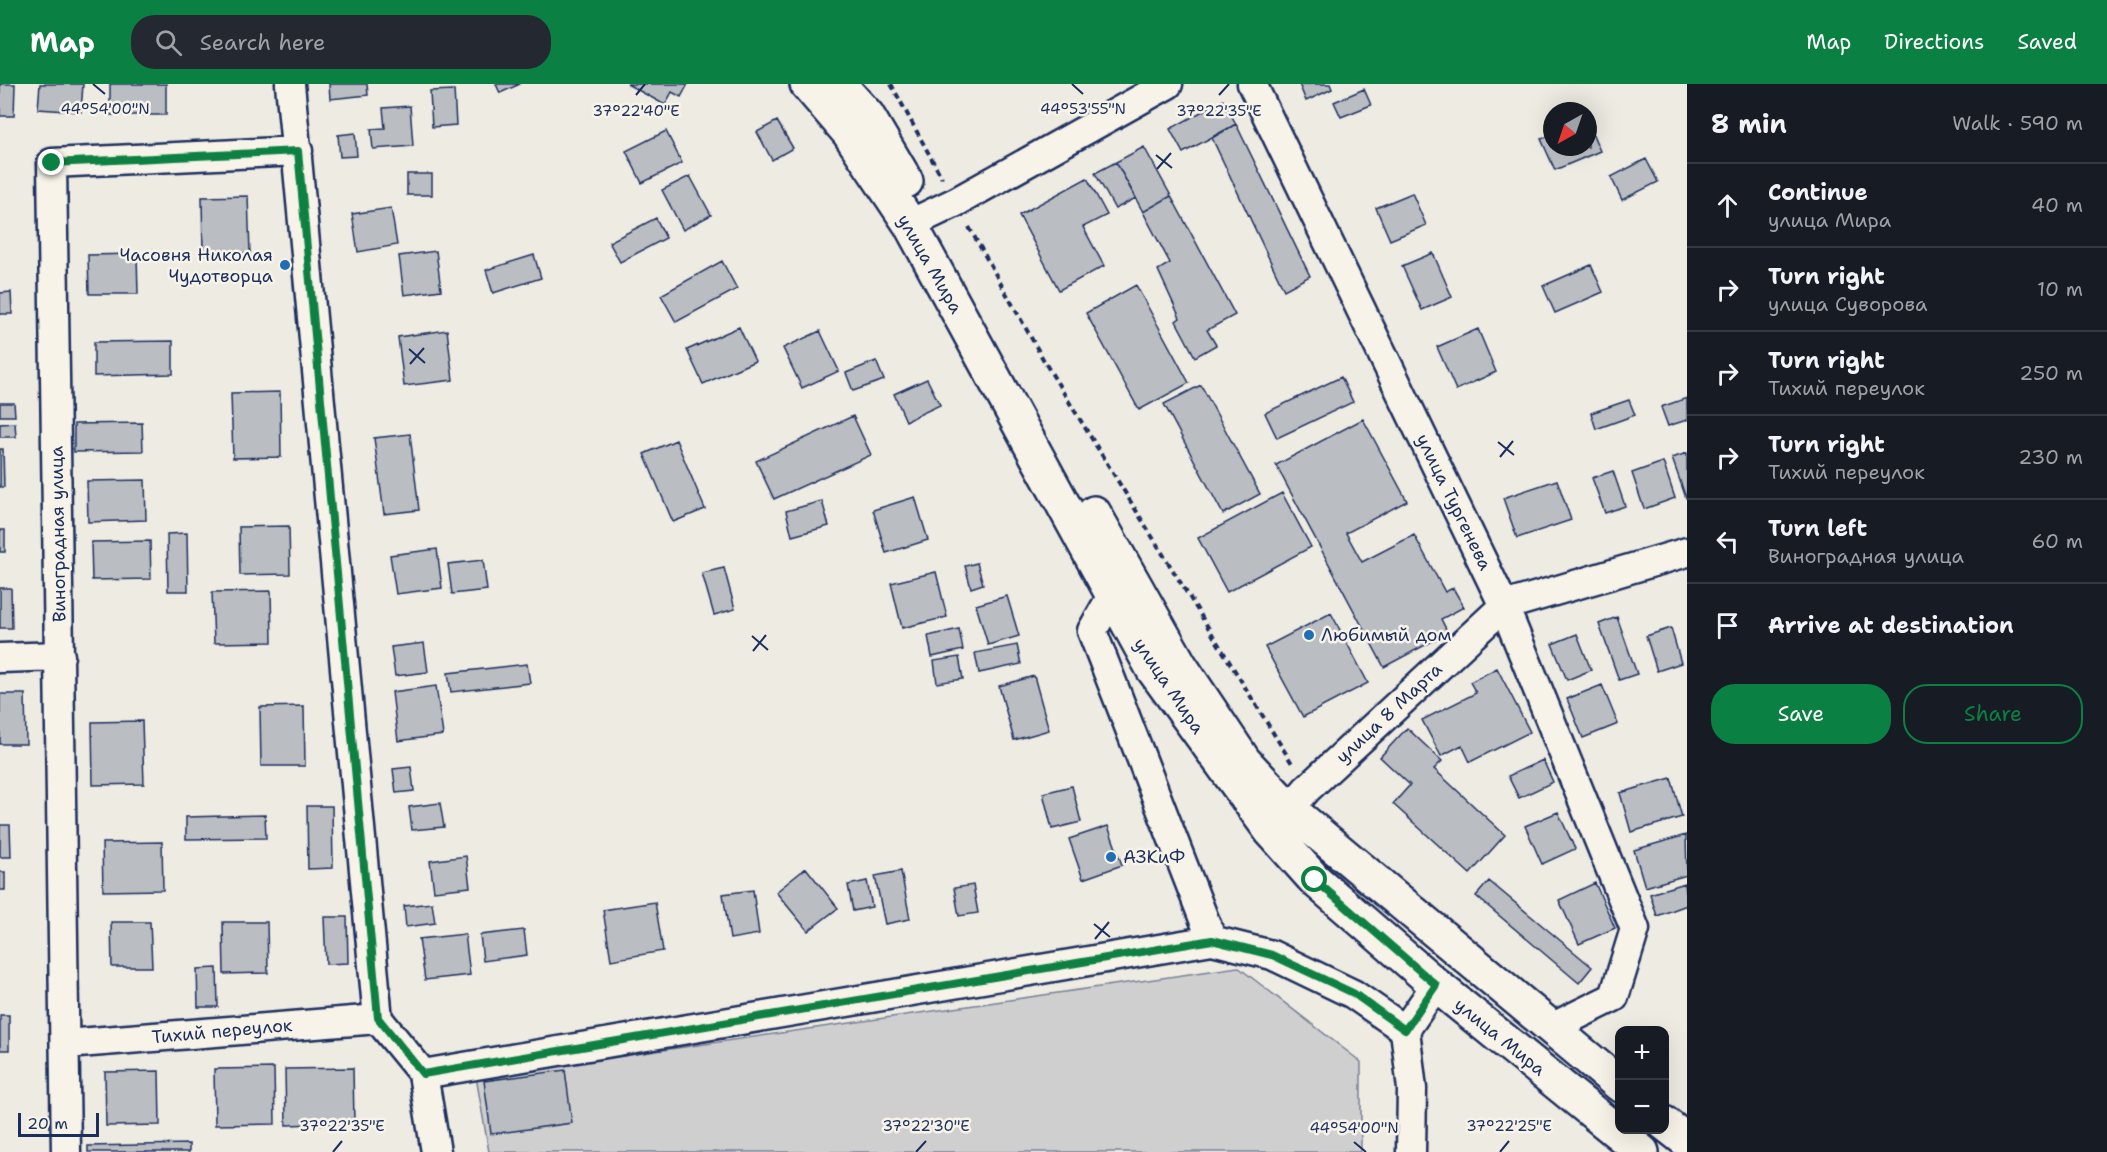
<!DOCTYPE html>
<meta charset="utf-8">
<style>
:root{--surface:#171b24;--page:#242831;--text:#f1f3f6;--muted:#9ea1a6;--line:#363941;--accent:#0b8043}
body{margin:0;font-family:"Shantell Sans",sans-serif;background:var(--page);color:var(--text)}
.controls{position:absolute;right:18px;bottom:18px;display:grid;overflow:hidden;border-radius:12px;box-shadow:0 6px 24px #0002}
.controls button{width:54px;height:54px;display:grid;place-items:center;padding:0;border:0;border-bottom:2px solid var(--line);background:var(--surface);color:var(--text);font:30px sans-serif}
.compass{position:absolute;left:1543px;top:18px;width:54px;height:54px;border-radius:50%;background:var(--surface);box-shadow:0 6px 24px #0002;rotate:220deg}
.scale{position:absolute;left:18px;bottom:15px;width:81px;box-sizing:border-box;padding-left:6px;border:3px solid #1b2f5e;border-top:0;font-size:16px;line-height:21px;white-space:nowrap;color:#1b2f5e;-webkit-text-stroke:4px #f7f3e8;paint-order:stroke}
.stop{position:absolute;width:18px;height:18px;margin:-14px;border:4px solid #0b8043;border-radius:50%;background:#fff}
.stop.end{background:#0b8043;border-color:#fff;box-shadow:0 2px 6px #0008}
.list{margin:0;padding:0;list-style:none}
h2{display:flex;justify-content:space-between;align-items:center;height:78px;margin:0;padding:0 24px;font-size:26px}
h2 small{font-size:20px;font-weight:400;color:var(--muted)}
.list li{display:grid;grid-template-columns:39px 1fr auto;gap:18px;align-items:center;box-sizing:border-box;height:84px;padding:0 24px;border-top:2px solid var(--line)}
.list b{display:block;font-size:22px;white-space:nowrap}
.list p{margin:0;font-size:20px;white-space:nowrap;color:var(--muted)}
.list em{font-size:20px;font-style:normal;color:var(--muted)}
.actions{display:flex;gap:12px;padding:18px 24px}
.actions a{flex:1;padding:14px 0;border:2px solid var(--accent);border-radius:24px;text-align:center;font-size:21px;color:var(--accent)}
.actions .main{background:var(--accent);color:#fff}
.icon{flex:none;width:33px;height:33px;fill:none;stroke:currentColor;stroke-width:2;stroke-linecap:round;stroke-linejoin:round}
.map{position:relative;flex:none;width:1687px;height:1068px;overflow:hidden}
header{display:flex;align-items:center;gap:36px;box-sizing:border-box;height:84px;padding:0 30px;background:var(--accent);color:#fff}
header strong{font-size:28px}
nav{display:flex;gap:33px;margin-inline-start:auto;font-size:21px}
.search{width:420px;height:54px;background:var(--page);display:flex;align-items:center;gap:15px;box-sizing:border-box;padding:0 21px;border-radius:24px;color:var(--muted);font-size:22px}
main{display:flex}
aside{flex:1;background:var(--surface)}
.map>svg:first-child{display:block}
.green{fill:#cfcfcf;stroke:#757f96;stroke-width:1.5}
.building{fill:#babdc2;stroke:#1b2f5e;stroke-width:1.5}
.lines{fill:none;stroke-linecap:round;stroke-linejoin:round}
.minor-casing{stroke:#1b2f5e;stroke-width:33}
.major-casing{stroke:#1b2f5e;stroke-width:38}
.path{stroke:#1b2f5e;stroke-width:4;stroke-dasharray:6 4.5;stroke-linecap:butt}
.minor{stroke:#f7f3e8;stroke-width:28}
.major{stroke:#f7f3e8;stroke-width:33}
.route{stroke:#0b8043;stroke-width:8}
.ticks{fill:none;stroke:#1b2f5e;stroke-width:2}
.poi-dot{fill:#1f6fb2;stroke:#f7f3e8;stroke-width:2}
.labels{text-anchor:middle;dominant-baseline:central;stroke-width:5;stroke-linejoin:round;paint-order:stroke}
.poi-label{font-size:18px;fill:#1b2f5e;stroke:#f7f3e8;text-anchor:start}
.street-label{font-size:18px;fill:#1b2f5e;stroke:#f7f3e8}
.ticks-label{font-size:15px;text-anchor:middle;fill:#1b2f5e;stroke:#f7f3e8;stroke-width:5;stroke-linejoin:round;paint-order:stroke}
</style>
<header>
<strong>Map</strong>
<div class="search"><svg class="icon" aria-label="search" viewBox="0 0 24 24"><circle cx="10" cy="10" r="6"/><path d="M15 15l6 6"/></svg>Search here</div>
<nav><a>Map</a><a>Directions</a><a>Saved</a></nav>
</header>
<main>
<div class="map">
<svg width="1687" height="1068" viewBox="0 0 1687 1068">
<rect width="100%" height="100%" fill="#eeebe2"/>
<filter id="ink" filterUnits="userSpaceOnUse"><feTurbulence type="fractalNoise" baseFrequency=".0167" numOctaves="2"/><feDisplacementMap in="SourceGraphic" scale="12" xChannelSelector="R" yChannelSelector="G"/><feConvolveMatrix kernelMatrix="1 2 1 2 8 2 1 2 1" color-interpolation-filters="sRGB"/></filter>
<g filter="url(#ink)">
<path class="green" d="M1238,883L1361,978V1068H489L476,993Z"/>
<path class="building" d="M0,0H15L14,32H0Z
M40,0H83L81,28L38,25Z
M110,0H166V31H110Z
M329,0H367L368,11L330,15Z
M496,0H520L500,9Z
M627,0H688L681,13L672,8L665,21Z
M1299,0H1330L1332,5L1306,17Z
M1364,5L1371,21L1341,33L1334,18Z
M454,6L456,41L432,43L430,7Z
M1223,16L1236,40L1183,69L1170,45Z
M410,22L413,62L373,65L371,45L385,44L383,24Z
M777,37L793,64L772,76L757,48Z
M1588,39L1600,67L1555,86L1541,55L1552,51V63H1588Z
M1236,40L1310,192L1284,206L1212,54Z
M666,47L682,79L642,99L626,67Z
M355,49L357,72L340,73L338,51Z
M1144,63L1171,112L1143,128L1116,78Z
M1646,75L1658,98L1622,116L1611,93Z
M1116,78L1136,114L1115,125L1095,89Z
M407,90H432V111H407Z
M690,92L711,131L683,146L662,106Z
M1087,94L1107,131L1083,143L1104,182L1059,206L1019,131Z
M1412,109L1426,141L1390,156L1376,124Z
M248,112L250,169L203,170L202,113Z
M1171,112L1235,231L1207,246L1216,261L1195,273L1176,237L1180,234L1158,186L1170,179L1143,128Z
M391,124L397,161L358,168L352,130Z
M656,134L666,154L620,178L609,158Z
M436,167L441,206L404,211L399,172Z
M1433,169L1452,213L1422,226L1402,182Z
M137,170L138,210H89L88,171Z
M534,171L541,194L493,209L486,186Z
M722,177L737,205L676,238L661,211Z
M1591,181L1603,208L1555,229L1543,202Z
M1136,201L1189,299L1139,326L1086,229Z
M11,208L12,230H0V209Z
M739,243L755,277L703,300L687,266Z
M1478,245L1496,288L1456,306L1437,263Z
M447,246L453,296L404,302L398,253Z
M820,247L839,287L802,304L783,264Z
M173,257V290L94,292V258Z
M876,277L884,296L853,307L846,289Z
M1341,293L1353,318L1277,354L1265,329Z
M927,295L940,321L906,337L894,310Z
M1201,301L1260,410L1223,430L1164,320Z
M280,308L281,373L233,374L231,309Z
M1687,314V336L1668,342L1661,323Z
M1629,316L1635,331L1596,345L1591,329Z
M0,319H14L15,332H0Z
M853,332L871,371L774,415L756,377Z
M1363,335L1407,417L1346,449L1362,478L1414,451L1445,508L1453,504L1464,523L1441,535L1448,549L1384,583L1276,381Z
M15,339L16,353H0V340Z
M142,339L143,367L74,368V340Z
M410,350L419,426L384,430L374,354Z
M676,356L705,425L673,438L644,370Z
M0,365H3L4,403H0Z
M1687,369V413L1686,414L1672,374Z
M1663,378L1675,414L1644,425L1632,389Z
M1613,387L1625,422L1605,429L1592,394Z
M145,396L146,436L88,438L87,397Z
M1557,396L1571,436L1517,454L1503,414Z
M1282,409L1311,463L1227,508L1198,454Z
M915,413L928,456L886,469L873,426Z
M822,417L829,442L792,452L786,427Z
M289,442L290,490L240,491L239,443Z
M0,446H5V468H0Z
M187,449L188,507H168L167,450Z
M150,457L151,495L92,496L91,458Z
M437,465L442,504L396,510L390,471Z
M483,476L487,506L452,510L448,480Z
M977,479L983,500L971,504L965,482Z
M724,484L735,525L714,531L702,489Z
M936,488L947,533L902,544L891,499Z
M0,504H11L12,544H0Z
M271,507L272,558L214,559L212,508Z
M1007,512L1019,552L988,561L976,521Z
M1331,529L1368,599L1303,633L1265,563Z
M1617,533L1637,590L1619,596L1599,540Z
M1671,544L1681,579L1657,587L1646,552Z
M959,545L963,566L932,573L928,552Z
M1577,550L1591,586L1567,596L1552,560Z
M424,559L428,588L395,592L391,563Z
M1017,561L1021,580L979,589L975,569Z
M959,573L963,595L937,599L934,577Z
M527,580L530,599L451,608L448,589Z
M1497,584L1530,648L1470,678L1462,661L1441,672L1422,636L1476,609L1470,598Z
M1034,592L1049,646L1014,656L999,602Z
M1602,601L1618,640L1583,654L1567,615Z
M436,602L443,651L398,657L392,608Z
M0,610H25L26,660H0Z
M304,622L305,682H261L260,623Z
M142,637L144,700L93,701L92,638Z
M1407,644L1442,677L1434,685L1505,751L1470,790L1393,720L1410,701L1380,673Z
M1543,676L1553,698L1519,714L1508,692Z
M411,683L414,707L396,709L393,685Z
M1671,694L1682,733L1631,748L1620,709Z
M1072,702L1081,738L1052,745L1043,709Z
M440,719L444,743L412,746L409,723Z
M307,722H332L333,784L308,785Z
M1558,728L1575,765L1542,780L1525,742Z
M265,731L266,754L186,755V733Z
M0,741H10L11,773H0Z
M1108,742L1122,781L1083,795L1069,755Z
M1686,751L1687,791L1645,803L1634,766Z
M162,758L163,806L103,807L102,759Z
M466,772L470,803L434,807L430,777Z
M806,784L838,824L808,847L776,808Z
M901,787L910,835L885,840L875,792Z
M0,788H5V806H0Z
M867,797L872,823L853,827L848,801Z
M1489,797L1592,883L1579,899L1476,812Z
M1595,799L1615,844L1579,860L1559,816Z
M1685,799L1687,821L1657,832L1650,810Z
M973,801L978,829L959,832L954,804Z
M753,806L759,850L730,855L723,810Z
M655,818L663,867L611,876L603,826Z
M432,819L435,839L406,843L404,822Z
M324,833H347L348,879L326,880Z
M111,838H150L152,883H112Z
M223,838H267L268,889L224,890Z
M524,846L527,871L483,877L480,851Z
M465,850L470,891L425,896L419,855Z
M217,884L218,923H198L197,885Z
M0,931H9V966H0Z
M274,984L275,1040L215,1041L214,985Z
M353,984L354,1039L286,1041L285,985Z
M565,986L572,1039L491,1050L484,997Z
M159,987L160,1041L106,1042L105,988Z
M189,1060V1068H88V1062Z"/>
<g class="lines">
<defs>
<path id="minor" d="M290,0L378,935L423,990L436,1068
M1252,0L1504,522L1635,845L1614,913L1551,944
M910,140L956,118L1168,0
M1113,510L1092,547L1212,856
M0,574L60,572
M1275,742L1307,705L1504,522L1687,468
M66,960L378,935
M423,990L1212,856L1272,871L1353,910L1405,946
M66,1068L52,79L298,67
M1411,1068L1412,1005L1405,946L1436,901"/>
<path id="major" d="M807,0L849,49L910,140L1153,585L1271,747L1315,796L1436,901L1642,1068
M839,0L867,31L906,97
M1094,429L1180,581L1244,677L1289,725L1620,1001
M1664,1039L1687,1057"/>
</defs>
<use href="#minor" class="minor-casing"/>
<use href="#major" class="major-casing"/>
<path class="path" d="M891,0L942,94
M969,143L1047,282L1293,681"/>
<use href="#minor" class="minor"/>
<use href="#major" class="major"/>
</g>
</g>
<g class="lines" filter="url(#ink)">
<path class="route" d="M52,79L298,67L378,934L423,990L1212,856L1272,871L1353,909L1405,946L1436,901L1315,796"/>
</g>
<path class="ticks" d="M93,0L105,10M1072,0L1083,10M636,11L645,0M1219,11L1229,0M1156,71L1172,84M1157,85L1171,69M409,265L425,279M410,280L424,264M1498,358L1514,371M1500,373L1513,357M752,552L768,566M753,567L766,551M1094,840L1110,853M1095,855L1109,838M1354,1058L1366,1068M333,1068L342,1057M916,1068L926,1057M1500,1068L1509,1057"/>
<g class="poi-dot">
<circle cx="285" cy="181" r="6"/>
<circle cx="1309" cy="551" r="6"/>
<circle cx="1111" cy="773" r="6"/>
</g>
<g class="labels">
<g class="poi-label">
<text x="273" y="171" text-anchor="end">Часовня Николая<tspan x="273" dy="21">Чудотворца</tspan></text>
<text x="1321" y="551">Любимый дом</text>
<text x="1123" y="773">АЗКиФ</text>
</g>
<g class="street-label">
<text transform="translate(930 180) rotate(60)">улица Мира</text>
<text transform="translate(1454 418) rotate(64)">улица Тургенева</text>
<text transform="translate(58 450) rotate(-91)">Виноградная улица</text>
<text transform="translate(1169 602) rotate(56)">улица Мира</text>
<text transform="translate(1389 629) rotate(-43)">улица 8 Марта</text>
<text transform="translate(222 947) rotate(-5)">Тихий переулок</text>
<text transform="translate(1500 953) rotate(39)">улица Мира</text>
</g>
</g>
<g class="ticks-label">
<text x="105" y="30">44°54'00"N</text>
<text x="1083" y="30">44°53'55"N</text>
<text x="636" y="32">37°22'40"E</text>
<text x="1219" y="32">37°22'35"E</text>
<text x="342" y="1047">37°22'35"E</text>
<text x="926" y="1047">37°22'30"E</text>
<text x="1509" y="1047">37°22'25"E</text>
<text x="1354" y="1049">44°54'00"N</text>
</g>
</svg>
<div class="controls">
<button>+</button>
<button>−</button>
</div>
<svg class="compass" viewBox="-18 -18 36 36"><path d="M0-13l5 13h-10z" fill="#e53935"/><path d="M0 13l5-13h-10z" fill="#9ea1a6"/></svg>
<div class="scale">20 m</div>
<div class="stop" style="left:1315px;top:796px"></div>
<div class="stop end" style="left:52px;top:79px"></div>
</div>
<aside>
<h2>8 min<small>Walk · 590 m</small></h2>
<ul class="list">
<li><svg class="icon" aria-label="ahead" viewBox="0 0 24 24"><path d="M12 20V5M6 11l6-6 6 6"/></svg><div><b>Continue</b><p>улица Мира</p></div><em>40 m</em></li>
<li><svg class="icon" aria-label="right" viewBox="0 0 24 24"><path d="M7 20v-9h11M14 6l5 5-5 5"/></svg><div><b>Turn right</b><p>улица Суворова</p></div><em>10 m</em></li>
<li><svg class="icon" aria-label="right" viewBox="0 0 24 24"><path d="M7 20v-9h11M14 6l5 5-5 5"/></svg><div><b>Turn right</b><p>Тихий переулок</p></div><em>250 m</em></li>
<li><svg class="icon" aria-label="right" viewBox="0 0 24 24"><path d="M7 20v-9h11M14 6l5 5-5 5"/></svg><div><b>Turn right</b><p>Тихий переулок</p></div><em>230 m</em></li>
<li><svg class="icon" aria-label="left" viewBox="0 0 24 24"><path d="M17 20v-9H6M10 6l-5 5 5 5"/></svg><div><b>Turn left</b><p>Виноградная улица</p></div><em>60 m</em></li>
<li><svg class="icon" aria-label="arrive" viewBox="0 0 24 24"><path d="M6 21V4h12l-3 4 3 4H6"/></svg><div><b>Arrive at destination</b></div></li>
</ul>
<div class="actions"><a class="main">Save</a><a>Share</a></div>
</aside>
</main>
